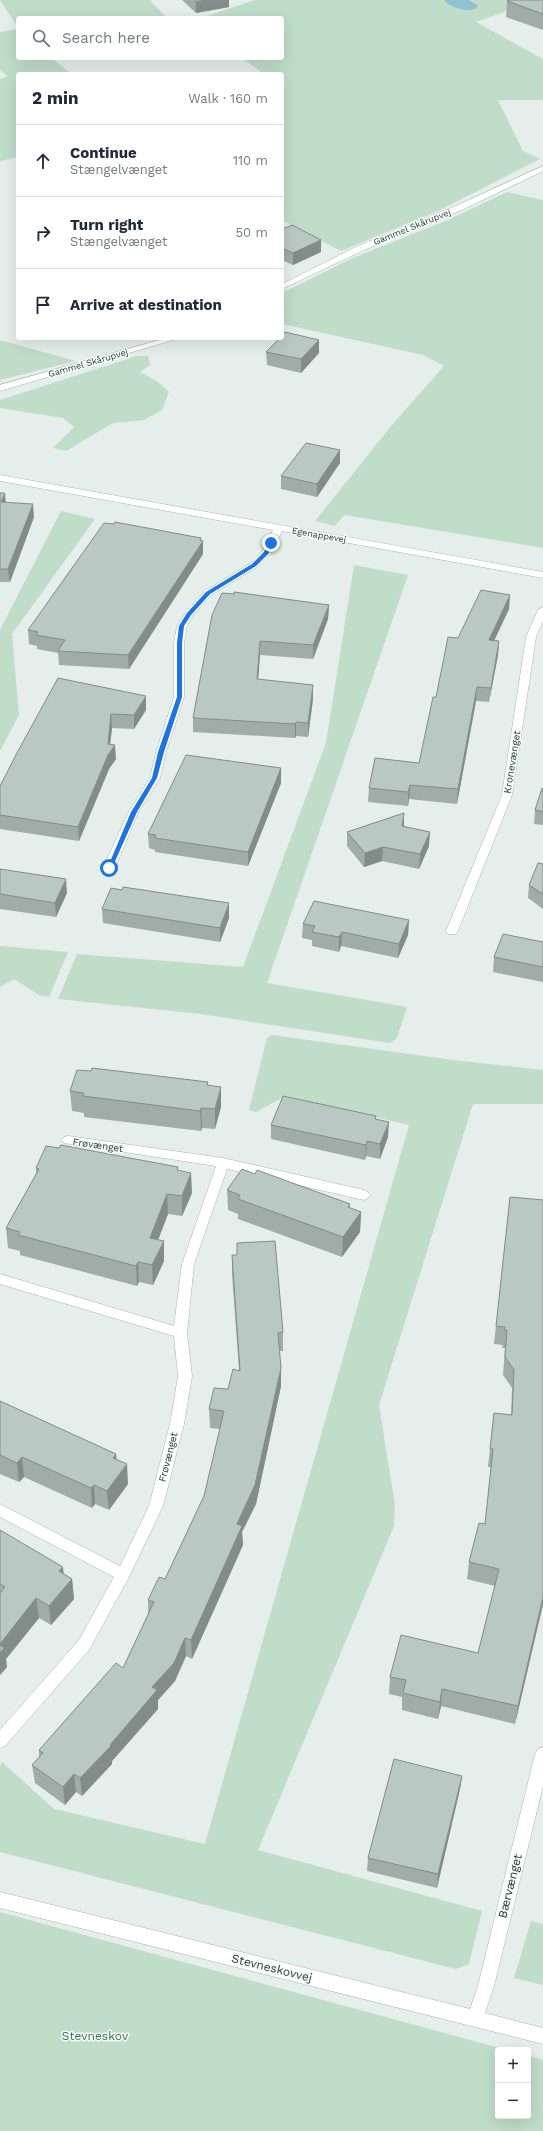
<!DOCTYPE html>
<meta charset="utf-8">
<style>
:root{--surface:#fff;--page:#f6f6f7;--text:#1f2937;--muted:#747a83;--line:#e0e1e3}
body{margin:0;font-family:"Work Sans",sans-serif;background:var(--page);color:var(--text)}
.controls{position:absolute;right:12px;bottom:12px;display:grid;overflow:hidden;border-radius:4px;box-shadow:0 4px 16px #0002}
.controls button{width:36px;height:36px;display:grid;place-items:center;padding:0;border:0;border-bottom:1px solid var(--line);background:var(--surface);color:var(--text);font:20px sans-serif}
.stop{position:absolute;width:12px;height:12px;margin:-9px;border:3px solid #1a73e8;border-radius:50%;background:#fff}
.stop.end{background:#1a73e8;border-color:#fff;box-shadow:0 1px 4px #0008}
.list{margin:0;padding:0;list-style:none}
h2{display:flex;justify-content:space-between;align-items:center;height:52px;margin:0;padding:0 16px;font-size:17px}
h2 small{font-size:13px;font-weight:400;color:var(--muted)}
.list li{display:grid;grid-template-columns:26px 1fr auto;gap:12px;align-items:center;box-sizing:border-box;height:72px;padding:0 16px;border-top:1px solid var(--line)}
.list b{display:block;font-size:15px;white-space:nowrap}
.list p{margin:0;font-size:13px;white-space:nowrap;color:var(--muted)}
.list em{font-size:13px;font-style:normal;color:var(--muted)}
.icon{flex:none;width:22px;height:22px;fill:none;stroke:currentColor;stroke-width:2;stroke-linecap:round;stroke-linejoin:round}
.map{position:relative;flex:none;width:543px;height:2131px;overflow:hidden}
.search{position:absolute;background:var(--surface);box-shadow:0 4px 16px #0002;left:16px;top:16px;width:268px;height:44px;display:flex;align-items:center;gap:10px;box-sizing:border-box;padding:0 14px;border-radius:4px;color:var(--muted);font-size:15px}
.panel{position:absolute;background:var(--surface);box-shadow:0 4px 16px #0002;left:16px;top:72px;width:268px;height:268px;border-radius:4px}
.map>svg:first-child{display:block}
.green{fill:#bfddc9}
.water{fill:#90c2cf}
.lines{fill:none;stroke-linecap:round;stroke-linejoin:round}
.street-casing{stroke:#a8b6b1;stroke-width:1}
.street{fill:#fff;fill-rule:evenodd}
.wall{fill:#a0aca8}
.shaded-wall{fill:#828c88}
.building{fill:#bac8c3;stroke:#828c88}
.route{fill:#1a73e8}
.labels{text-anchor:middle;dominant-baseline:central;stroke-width:3;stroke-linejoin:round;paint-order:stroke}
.far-street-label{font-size:9px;fill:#253f39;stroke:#f6faf8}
.street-label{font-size:10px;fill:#253f39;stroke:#f6faf8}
.near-street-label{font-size:12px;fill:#253f39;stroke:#f6faf8}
.near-park-label{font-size:12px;fill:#31744f;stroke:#f6faf8}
</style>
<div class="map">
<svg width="543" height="2131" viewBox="0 0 543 2131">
<rect width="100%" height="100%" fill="#e5eeea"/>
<path class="green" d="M0,0H150L167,18H18V28Z
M255,0H537L476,22L543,59V100H498L523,151L540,159L438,211L341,251L282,220V74H264L242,58H282V18H201Z
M18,29V58H51L72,74H18V157L0,161V79L8,76L0,70V32Z
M507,192L543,200V548L344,515L335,526L315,521L392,425L444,366L423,355L282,324V293L353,258L448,220Z
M0,340L76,361L0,380Z
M137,356H148L150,365L140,372L158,382L169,392L162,410L144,420L113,423L66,451L53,448L74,427L63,418L0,408V400Z
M61,511L95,519L12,634L19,715L0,751V630Z
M354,565L408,575L267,983L407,1007L397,1038L390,1043L201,1014L58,999L77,954L243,967L326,743Z
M0,946L68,952L49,997L39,995L14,979L0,987Z
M272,1035L453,1060L543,1070V1104H473L379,1405L395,1505L394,1526L258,1850L482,1911L469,1964L456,1969L0,1852V1766L2,1762L54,1809L205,1844L409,1125L286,1096L256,1112L249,1110L267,1038Z
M0,1912L507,2050H498V2116H528V2056L543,2060V2131H0Z
M531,1921L543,1924V1985L514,1978Z"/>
<path class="water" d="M444,0H469L477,5V8C468,13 451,8 444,0Z"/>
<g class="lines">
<defs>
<path id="street" d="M543,166V171L464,209L364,250L282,289V284L358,246L458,205Z
M167,338H180L0,391V385Z
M0,475L543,572V578L282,531L271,553L257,567L211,595L193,615L187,626L184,643V697L166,752L160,778L139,811L115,868L109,872L103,868L129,811L150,778L156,752L174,697V643L177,626L186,612L205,591L251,563L262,552L273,530L0,481Z
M543,607V621L536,637L512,795L458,931L456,934H448L446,931L502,795L526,637L538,610Z
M68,1136L223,1158L364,1190L368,1192L370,1195L368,1198L364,1200L227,1169L194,1264L187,1333L192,1376L184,1424L163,1506L128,1579L89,1650L5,1746L0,1748V1730L79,1640L114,1577L0,1517V1504L120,1566L149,1506L170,1424L178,1376L174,1336L0,1284V1274L174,1326L182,1264L216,1166L64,1143L62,1140L64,1137Z
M543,1747V1786L494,1986L485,2013L543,2028V2044L0,1908V1892L470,2009L478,1986L535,1754L538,1749Z"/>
</defs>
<use href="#street" class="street-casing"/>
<use href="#street" class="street"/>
</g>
<path class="wall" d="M182,0H229V7L196,13Z
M543,0V30L506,17L507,1Z
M282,229L321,240V252L293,265L282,260Z
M319,340V353L301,373L267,365L266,352Z
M340,450V463L317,497L281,489V476Z
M0,493L5,502L34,517L10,582H0Z
M201,538L203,554L129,669L59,665L58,653L37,649V646L29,644L28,630Z
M329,605L328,619L313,659L260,655L258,680L313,685V699L308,737L296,736L295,738L193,732V718L212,615Z
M509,609L494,640L499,641L498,655L489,702L476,701L457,804L409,799L408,806L368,802L369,788L419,763L436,697L458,638Z
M58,678L146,710L134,729L112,728L110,744L116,759L109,769L79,841L0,829V786Z
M281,768V783L248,866L155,852V850L149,848L148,834Z
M543,789V825L534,824L535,810Z
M404,813V827L429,846L419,869L382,861L364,867L347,846V832Z
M543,864V909L528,898L529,885Z
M0,869L67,893L56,917L0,909Z
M122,890L229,918L220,942L103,923L102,909Z
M409,920L408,935L398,958L341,946L339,952L312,946V940L302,938L303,924Z
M543,942V982L493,972L494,957Z
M91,1071L208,1082V1086L221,1087V1107L215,1129L202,1128L201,1131L84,1117V1113L72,1111L70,1091Z
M376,1116V1120L388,1137L380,1159L366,1156L365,1160L271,1139V1125Z
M59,1148L178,1167V1170L192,1193L182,1216L168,1214L158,1240L164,1261L153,1285L139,1282L137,1286L20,1255V1251L8,1248L6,1228L36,1174V1168Z
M255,1174L350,1204V1208L361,1212L360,1232L342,1257L238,1219V1214L228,1210L227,1190Z
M510,1197L543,1604L515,1724L441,1706L438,1719L402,1710V1697L389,1694L390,1677L478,1653L495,1586L467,1579L469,1562L485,1524L491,1467H488L494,1413L511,1415L512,1388L503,1375L505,1348H502L503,1345L494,1344Z
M237,1243L283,1332V1351H279L281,1368V1386L256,1504L242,1532L243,1545L192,1659L186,1656L175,1681L158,1700V1709L112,1761V1764L82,1796L76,1792L65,1805L35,1783L32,1765L39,1757V1750L123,1668L148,1614V1600L165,1579L204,1496L220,1429L210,1428L209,1409L228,1389L239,1370L232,1274V1255H237Z
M0,1401L117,1459L128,1484L109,1510L95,1504L92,1508L24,1477L19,1482L0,1474Z
M0,1530L63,1574L72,1579L74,1599L51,1625L39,1618L6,1659L7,1667L0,1675Z
M462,1776L460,1789L437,1888L367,1871L368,1858Z"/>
<path class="shaded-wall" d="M206,0H229V7L196,13V2Z
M321,240V252L293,265V253Z
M319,340V353L301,373V359Z
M340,450V463L317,497V484Z
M5,493L6,506L1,502Z
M33,504L34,517L10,582L8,569Z
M201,538V543L203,541V554L129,669L128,655Z
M510,595L509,609L488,654L489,640Z
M329,605L328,619L313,659V645Z
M260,641V655L257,694V679Z
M499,641L498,655L489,702L491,688Z
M313,685V699L308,737V723Z
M477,687L476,701L457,804L458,789Z
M146,696V710L134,729V715Z
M111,714L112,728L109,754L115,745L116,759L109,769L79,841L78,827L108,744Z
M296,722V736L295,738V724Z
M281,768V783L248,866V852Z
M410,785L409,799L408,806V792Z
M404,813V827L402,826Z
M430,832L429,846L419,869L420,854Z
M383,847L382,861L364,867L365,853Z
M66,879L67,893L56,917L55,903Z
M229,903V918L220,942V928Z
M409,920L408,935L398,958L399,944Z
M342,932L341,946L339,952V937Z
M221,1087V1107L215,1129V1109Z
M201,1108L202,1128L201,1131L200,1111Z
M389,1122L388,1137L380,1159V1144Z
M367,1141L366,1156L365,1160L366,1145Z
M191,1173L192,1193L182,1216V1196Z
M167,1194L168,1214L151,1258L150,1238Z
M361,1212L360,1232L342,1257L343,1237Z
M164,1241V1261L153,1285L152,1265Z
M138,1262L139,1282L137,1286L136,1266Z
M281,1368V1386L256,1504L242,1532L243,1545L192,1659L191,1640L237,1524Z
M116,1454L118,1473L113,1458Z
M22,1457L24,1477L19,1482L17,1463Z
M127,1464L128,1484L109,1510L107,1491Z
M94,1485L95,1504L92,1508L91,1488Z
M63,1567L65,1586L59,1571Z
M72,1579L74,1599L51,1625L49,1606Z
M543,1597V1604L515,1724L518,1706Z
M36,1598L39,1618L6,1659L7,1667L0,1675V1644Z
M185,1638L186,1656L175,1681L158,1700V1709L112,1761V1764L82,1796L80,1778L110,1745L152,1687Z
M442,1689L441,1706L438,1719L440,1702Z
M74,1774L76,1792L65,1805L63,1787Z
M462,1776L460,1789L437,1888L438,1874Z"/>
<path class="building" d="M194,0H206L196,2Z
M509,0H543V14L507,1Z
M292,225L321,240L293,253L282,248V229Z
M285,332L319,340L301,359L266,352L280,338H282V335Z
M306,443L340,450L317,484L281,476Z
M0,493H5L1,502L33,504L8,569H0Z
M115,522L201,538L200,540L203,541L128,655L58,651L65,640L36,635L38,632L28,630L104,523L114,524Z
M481,590L510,595L489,640L499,641L491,688L477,687L458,789L410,785L408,792L369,788L375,758L419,763L433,697H436L448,637L458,638Z
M234,592L329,605L313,645L260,641L257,679L313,685L308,723L296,722L295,724L193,718L212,615L222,593L234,594Z
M58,678L146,696L134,715L111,714L108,744L115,745L108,755L78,827L0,815V786L18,751Z
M186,755L281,768L248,852L155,838L156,835L148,834Z
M542,788L543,789V812L535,810Z
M404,813L402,826L430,832L420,854L383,847L365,853L347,832Z
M538,863L543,864V894L529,885Z
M0,869L66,879L55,903L0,894Z
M123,887L229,903L220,928L102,909L111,888L122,890Z
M314,901L409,920L399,944L342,932L339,937L312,932L315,926L303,924Z
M503,934L543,942V967L494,957Z
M92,1068L208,1082L207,1085L221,1087L215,1109L201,1108L200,1111L83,1096L84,1093L70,1091L77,1070L91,1071Z
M283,1096L376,1116L375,1119L389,1122L380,1144L367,1141L366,1145L271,1125Z
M61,1145L178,1167L177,1170L191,1173L182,1196L167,1194L150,1238L164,1241L152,1265L138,1262L136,1266L18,1235L20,1232L6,1228L39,1169L36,1168L46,1146L59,1148Z
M242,1169L255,1174L257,1170L350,1204L348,1207L361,1212L343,1237L238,1199L240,1195L227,1190Z
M510,1197L543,1200V1597L518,1706L442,1689L440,1702L403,1693L406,1680L390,1677L401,1635L478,1653L499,1569L469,1562L479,1523L485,1524L493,1449H490L494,1413L512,1415L514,1370L505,1357L507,1330H504L505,1327L496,1326Z
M275,1241L283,1332L278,1333L281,1368L255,1485L237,1524L242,1526L191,1640L185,1638L174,1663L152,1687L157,1690L110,1745L111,1746L80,1778L74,1774L63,1787L32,1765L43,1753L39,1750L116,1663L123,1668L154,1602L148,1600L159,1577L165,1579L204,1496L224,1411L209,1409L214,1388L228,1389L233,1369L240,1371L232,1255H237V1243Z
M0,1401L116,1454L113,1458L127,1464L107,1491L94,1485L91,1488L22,1457L17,1463L0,1455Z
M0,1530L63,1567L59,1571L72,1579L49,1606L36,1598L0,1644V1593L5,1587L0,1584Z
M0,1645L4,1648L0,1653Z
M394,1759L462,1776L438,1874L368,1858Z"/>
<path class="route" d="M269,542L274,543L268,554L256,566L210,594L191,615L184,626L182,643V697L164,752L157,778L137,812L112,868L107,869L131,812L152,778L158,752L177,697V643L179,626L187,613L206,592L252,564L264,552Z"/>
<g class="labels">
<g class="far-street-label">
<text transform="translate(412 227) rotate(-22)">Gammel Skårupvej</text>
<text transform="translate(88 363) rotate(-16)">Gammel Skårupvej</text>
<text transform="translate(319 535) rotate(10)">Egenappevej</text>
</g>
<g class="street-label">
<text transform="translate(512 762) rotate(-81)">Kronevænget</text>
<text transform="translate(98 1145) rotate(8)">Frøvænget</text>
<text transform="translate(168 1457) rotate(-76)">Frøvænget</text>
</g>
<g class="near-street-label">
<text transform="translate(510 1886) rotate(-76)">Bærvænget</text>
<text transform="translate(272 1968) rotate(14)">Stevneskovvej</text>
</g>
<g class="near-park-label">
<text x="95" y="2036">Stevneskov</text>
</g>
</g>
</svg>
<div class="controls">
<button>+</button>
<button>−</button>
</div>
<div class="stop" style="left:109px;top:868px"></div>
<div class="stop end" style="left:271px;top:543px"></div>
<div class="search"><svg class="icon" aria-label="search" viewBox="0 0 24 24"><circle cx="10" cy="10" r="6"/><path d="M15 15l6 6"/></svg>Search here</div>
<section class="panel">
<h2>2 min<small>Walk · 160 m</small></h2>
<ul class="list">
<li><svg class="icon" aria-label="ahead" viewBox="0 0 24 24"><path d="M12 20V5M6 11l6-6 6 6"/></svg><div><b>Continue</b><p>Stængelvænget</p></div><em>110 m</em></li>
<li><svg class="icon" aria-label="right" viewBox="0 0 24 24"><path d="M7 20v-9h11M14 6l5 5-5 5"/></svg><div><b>Turn right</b><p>Stængelvænget</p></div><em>50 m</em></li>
<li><svg class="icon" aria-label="arrive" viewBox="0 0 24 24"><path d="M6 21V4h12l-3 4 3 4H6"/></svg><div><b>Arrive at destination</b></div></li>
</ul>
</section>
</div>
